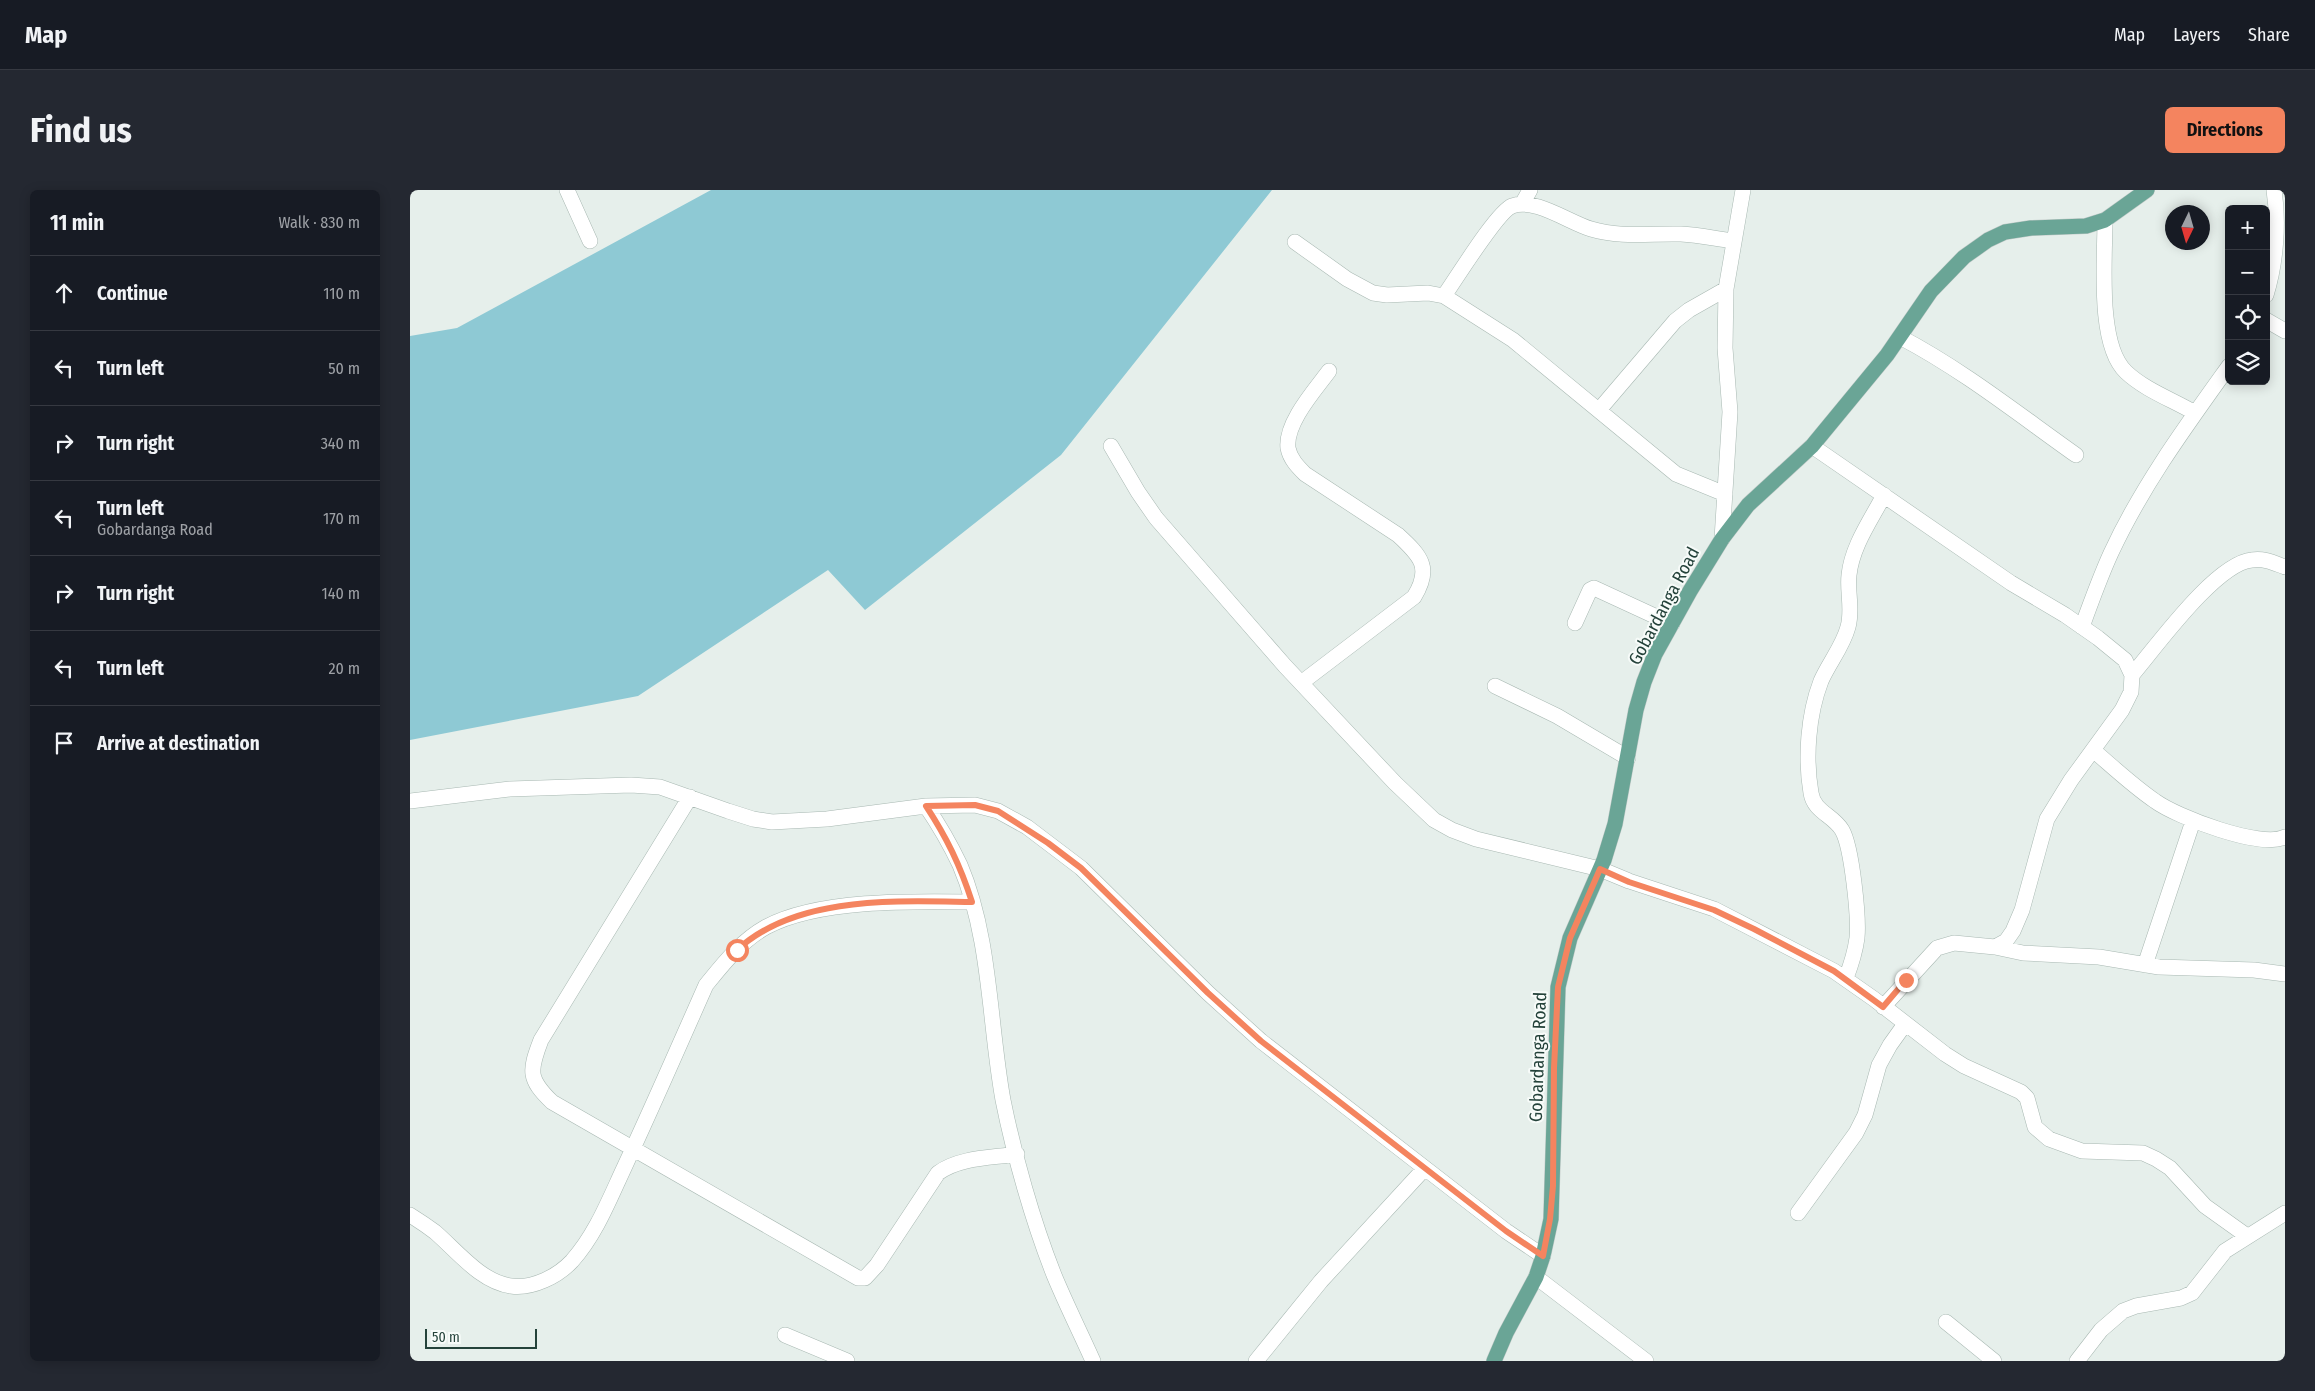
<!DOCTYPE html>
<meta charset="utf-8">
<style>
:root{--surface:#171b24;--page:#242831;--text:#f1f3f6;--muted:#9ea1a6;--line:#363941;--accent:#f4845f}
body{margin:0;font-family:"Fira Sans Condensed",sans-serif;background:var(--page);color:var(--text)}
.controls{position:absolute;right:15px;top:15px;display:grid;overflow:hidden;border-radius:8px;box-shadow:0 2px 12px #0003}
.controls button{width:45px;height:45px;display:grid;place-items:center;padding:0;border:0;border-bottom:1px solid var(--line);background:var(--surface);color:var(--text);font:25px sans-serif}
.compass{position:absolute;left:1755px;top:15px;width:45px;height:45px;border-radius:50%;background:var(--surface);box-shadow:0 2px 12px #0003;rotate:185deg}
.scale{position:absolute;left:15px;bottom:12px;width:112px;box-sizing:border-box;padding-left:5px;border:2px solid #24423a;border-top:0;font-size:14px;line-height:18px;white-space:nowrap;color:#24423a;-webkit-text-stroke:4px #f7fbf9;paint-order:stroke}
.stop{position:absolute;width:15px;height:15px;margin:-11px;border:4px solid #f4845f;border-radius:50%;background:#fff}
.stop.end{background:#f4845f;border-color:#fff;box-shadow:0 1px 5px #0008}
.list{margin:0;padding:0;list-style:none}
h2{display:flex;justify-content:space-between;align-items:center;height:65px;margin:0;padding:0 20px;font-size:21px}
h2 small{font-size:16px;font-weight:400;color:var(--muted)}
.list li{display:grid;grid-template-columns:32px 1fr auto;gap:15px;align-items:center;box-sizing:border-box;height:75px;padding:0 20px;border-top:1px solid var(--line)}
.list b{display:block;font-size:19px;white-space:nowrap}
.list p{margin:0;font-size:16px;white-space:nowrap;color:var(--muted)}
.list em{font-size:16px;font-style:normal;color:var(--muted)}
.icon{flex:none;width:28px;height:28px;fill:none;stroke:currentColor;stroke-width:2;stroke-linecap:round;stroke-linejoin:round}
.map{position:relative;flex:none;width:1875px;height:1171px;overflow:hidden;border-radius:8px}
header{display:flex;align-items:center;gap:30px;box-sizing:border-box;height:70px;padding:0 25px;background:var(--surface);border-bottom:1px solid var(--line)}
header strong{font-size:24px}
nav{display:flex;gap:28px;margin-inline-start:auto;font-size:18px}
.intro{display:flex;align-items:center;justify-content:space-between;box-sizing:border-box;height:120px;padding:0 30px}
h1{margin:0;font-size:35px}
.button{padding:12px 22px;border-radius:8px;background:var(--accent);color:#111;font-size:18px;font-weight:700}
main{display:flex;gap:30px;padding:0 30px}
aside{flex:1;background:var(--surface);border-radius:8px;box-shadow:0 2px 12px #0003}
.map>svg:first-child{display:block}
.water{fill:#8ec9d4}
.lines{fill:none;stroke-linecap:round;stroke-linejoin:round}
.minor-casing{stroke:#a8b8b2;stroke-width:16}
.major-casing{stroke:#c2cac8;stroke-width:16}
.minor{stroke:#fff;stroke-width:15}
.major{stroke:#6aa596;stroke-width:15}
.route{stroke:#f4845f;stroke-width:6}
.labels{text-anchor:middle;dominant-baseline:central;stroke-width:4;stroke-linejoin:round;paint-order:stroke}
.street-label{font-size:18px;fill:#24423a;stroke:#f7fbf9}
</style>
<header>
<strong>Map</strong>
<nav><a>Map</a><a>Layers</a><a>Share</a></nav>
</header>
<div class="intro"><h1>Find us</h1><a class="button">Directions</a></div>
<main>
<aside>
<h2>11 min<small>Walk · 830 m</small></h2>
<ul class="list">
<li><svg class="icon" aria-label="ahead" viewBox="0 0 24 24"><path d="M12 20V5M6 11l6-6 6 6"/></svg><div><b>Continue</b></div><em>110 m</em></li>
<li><svg class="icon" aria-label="left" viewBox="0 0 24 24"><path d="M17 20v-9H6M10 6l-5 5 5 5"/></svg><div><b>Turn left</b></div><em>50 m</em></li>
<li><svg class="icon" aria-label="right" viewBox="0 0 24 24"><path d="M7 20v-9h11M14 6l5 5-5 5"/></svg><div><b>Turn right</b></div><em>340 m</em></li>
<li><svg class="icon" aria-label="left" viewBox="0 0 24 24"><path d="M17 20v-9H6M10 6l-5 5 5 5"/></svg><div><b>Turn left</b><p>Gobardanga Road</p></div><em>170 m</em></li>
<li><svg class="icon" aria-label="right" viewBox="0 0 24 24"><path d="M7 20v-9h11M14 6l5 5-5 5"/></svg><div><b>Turn right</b></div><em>140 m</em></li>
<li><svg class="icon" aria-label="left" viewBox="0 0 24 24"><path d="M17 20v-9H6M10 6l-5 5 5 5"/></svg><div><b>Turn left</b></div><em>20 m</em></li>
<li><svg class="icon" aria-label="arrive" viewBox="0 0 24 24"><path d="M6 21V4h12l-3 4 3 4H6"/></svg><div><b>Arrive at destination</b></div></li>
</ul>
</aside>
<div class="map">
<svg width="1875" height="1171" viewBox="0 0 1875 1171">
<rect width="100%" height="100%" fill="#e6efeb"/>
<path class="water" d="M301,0H862L651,265L455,420L418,380L228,506L0,550V146L47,138Z"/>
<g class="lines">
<defs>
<path id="minor" d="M157,0L180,51
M1112,14L1120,0
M1695,30C1695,69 1687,155 1716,182C1735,200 1763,210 1785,223
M885,52L937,89L963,103L977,105L1018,103L1034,106L1103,150L1266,284L1315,304
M1856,105C1866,73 1869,32 1864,0
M1034,106C1046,89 1087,22 1102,16C1124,7 1160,33 1181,39C1211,48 1241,43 1271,44C1289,45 1307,49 1324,51
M1856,130L1875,141
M1490,147C1553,180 1608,224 1666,265
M1189,220L1265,131L1279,120L1316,99
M701,256L728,302L746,328L773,359L875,476L985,593L1024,630L1042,640L1066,649L1190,679L1219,691L1304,719L1424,781L1464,809L1535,864L1554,876L1611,902L1617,908L1625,937L1639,949L1672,961L1733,963L1746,969L1760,978L1795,1016L1837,1046
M1402,256L1601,393L1655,425L1688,448L1715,470L1722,485L1721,502L1712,520L1661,590L1637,629L1612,720L1603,741L1596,751L1585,757L1544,753L1527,758L1473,817
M1312,349L1320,222L1315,158L1316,99L1333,0
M1165,433L1180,400L1184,398L1262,434
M1672,437C1681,412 1690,387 1701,363C1732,296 1776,236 1819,176
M1722,485C1746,457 1806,373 1842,370C1854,368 1864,373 1875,377
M891,493L1004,407C1022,378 1011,366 988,345L895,284C888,277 880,269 878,258C875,233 905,200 919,181
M1085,496L1147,526L1218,568
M1683,560C1703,577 1723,596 1745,611C1767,627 1851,659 1875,647
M280,607L131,850C119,881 118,889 142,912L448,1088H455L467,1075L528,983C550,967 582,968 607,964
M0,611L100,599L221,595L250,597L318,621L343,629L362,632L417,629L516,616L565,615L588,621L617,637L671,678L798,803L851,851L1096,1041L1133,1066
M516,616C529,635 540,654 550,675C581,748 579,833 593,910C604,965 623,1032 644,1085C656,1114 670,1142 683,1171
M1585,757L1613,763L1689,767L1749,777L1844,780L1875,784
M1735,775L1783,631
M1436,788C1441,775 1445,763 1447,748C1449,728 1442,657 1432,640C1423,625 1404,622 1401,603C1395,568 1398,525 1411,491C1419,473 1433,456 1438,437C1443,419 1437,403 1439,385C1442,356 1461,330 1474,305
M1388,1023L1446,943L1455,925L1469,875L1480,855L1495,834
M0,1025C8,1030 17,1036 25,1042C47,1061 71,1092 101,1096C123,1099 148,1086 162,1071C186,1044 199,1010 214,978C242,918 269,856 296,795C314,773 331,751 356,737C408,709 503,711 562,712
M1126,1087L1236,1171
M1536,1132L1584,1171
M375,1145L437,1171
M846,1171L911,1091L1015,978
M1667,1171L1691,1140L1713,1121L1726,1116L1771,1108L1782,1103L1815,1061L1875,1023"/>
<path id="major" d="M1084,1171L1096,1143L1126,1087L1133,1066L1141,1029L1148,797L1160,748L1194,670L1205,634L1226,520L1234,492L1245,464L1280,401L1312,349L1338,315L1402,256L1477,165L1521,101L1554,67L1578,50L1595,42L1621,38L1676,36L1695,30L1737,0"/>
</defs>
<use href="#minor" class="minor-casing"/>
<use href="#major" class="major-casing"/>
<use href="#minor" class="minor"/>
<use href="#major" class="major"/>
</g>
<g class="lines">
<path class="route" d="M327,760C387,705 486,711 562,712C550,675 537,648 516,616L565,615L588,621L638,653L671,678L798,803L851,851L1096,1041L1133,1066L1140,1029L1143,996L1144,878L1148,797L1160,748L1190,679L1219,692L1304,720L1344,739L1424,781L1473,817L1496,790"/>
</g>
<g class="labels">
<g class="street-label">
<text transform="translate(1254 416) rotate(-62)">Gobardanga Road</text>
<text transform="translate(1128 867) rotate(-88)">Gobardanga Road</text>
</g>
</g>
</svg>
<div class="controls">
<button>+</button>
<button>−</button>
<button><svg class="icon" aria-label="locate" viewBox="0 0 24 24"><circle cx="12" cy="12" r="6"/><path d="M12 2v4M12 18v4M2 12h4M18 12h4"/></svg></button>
<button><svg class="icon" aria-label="layers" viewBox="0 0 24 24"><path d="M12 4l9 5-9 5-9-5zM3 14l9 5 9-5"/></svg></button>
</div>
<svg class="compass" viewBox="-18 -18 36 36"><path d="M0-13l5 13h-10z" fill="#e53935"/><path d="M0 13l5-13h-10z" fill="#9ea1a6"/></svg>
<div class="scale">50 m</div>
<div class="stop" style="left:327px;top:760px"></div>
<div class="stop end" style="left:1496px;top:790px"></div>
</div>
</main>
